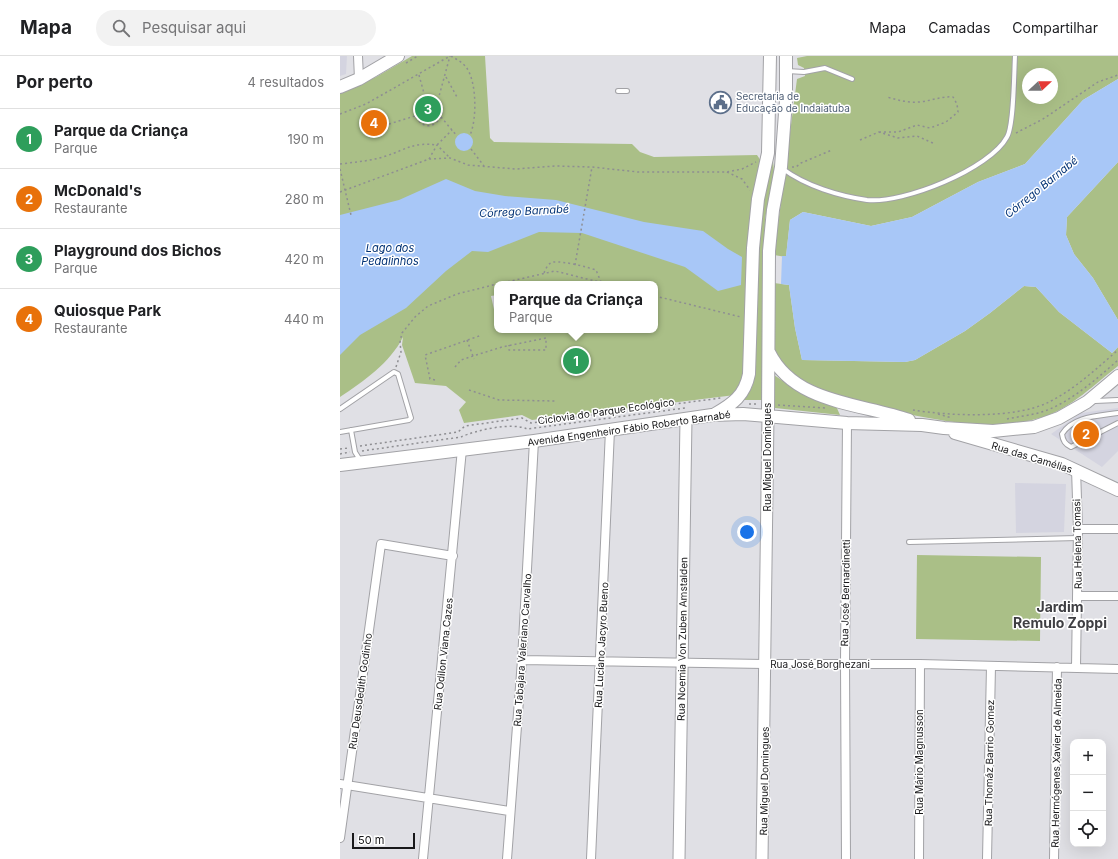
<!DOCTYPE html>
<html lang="pt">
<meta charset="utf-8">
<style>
:root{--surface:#fff;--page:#f2f2f2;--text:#202124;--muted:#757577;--line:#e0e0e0;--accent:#8f5fd9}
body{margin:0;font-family:Inter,sans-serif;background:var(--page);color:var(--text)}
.controls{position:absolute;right:12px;bottom:12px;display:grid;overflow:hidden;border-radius:8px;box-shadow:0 4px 16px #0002}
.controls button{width:36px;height:36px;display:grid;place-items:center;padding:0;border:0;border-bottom:1px solid var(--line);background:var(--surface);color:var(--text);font:20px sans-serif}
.compass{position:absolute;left:682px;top:12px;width:36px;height:36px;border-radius:50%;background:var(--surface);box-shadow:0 4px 16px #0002;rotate:68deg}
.scale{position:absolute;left:12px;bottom:10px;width:63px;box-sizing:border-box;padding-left:4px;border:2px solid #18181a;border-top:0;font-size:11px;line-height:14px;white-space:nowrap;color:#18181a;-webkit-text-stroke:3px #fff;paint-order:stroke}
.you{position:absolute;left:407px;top:476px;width:14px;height:14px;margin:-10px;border:3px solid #fff;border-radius:50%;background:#1a73e8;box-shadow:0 0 0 6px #1a73e833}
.badge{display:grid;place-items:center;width:26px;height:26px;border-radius:50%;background:var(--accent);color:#fff;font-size:13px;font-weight:700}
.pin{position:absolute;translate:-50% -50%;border:2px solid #fff;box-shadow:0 1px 4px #0006}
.popup{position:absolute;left:154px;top:225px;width:164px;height:52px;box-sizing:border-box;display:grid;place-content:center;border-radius:8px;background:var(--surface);filter:drop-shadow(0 1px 3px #0005);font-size:13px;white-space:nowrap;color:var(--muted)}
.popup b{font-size:15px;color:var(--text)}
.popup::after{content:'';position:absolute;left:50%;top:100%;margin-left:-8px;border:8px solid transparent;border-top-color:var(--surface)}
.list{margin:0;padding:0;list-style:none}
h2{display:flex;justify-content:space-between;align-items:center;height:52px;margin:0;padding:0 16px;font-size:17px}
h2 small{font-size:13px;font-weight:400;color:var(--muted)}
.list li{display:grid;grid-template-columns:26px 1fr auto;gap:12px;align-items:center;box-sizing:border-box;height:60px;padding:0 16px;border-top:1px solid var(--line)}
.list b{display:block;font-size:15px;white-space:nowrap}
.list p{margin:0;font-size:13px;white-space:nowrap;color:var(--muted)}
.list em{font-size:13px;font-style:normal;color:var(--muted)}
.icon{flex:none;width:22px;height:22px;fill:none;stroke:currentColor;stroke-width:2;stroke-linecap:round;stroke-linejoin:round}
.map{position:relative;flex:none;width:778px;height:803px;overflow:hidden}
header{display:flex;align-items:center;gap:24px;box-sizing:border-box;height:56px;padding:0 20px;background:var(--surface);border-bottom:1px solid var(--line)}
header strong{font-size:19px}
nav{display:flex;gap:22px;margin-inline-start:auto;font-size:14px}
.search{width:280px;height:36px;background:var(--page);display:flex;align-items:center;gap:10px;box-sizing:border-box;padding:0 14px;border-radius:22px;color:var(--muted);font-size:15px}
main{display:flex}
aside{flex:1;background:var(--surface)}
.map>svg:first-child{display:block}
.built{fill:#d4d4e0}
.green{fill:#aabf87;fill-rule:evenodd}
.water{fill:#a8c7f7}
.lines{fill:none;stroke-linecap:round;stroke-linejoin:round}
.service-casing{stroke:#a2a2a6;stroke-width:6}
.minor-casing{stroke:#a2a2a6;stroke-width:10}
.secondary-casing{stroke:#a2a2a6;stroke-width:13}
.primary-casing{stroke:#a2a2a6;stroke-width:14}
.path{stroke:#8e8e92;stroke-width:1.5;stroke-dasharray:2 3;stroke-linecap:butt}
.service{stroke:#fff;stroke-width:4}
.minor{stroke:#fff;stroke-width:8}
.secondary{stroke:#fff;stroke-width:11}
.primary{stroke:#fff;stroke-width:12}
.labels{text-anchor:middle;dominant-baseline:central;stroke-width:3;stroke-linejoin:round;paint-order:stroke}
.service-label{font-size:10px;fill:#4e5e75;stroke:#fff;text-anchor:start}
.street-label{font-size:10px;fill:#18181a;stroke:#fff}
.water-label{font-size:11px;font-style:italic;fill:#023275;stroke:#fff}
.district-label{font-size:14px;font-weight:bold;fill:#3f3f43;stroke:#fff}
</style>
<header>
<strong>Mapa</strong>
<div class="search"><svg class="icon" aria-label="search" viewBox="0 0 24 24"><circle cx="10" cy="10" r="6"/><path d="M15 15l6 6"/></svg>Pesquisar aqui</div>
<nav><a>Mapa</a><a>Camadas</a><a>Compartilhar</a></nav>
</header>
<main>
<aside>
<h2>Por perto<small>4 resultados</small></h2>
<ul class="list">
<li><span class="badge" style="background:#2e9e5b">1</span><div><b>Parque da Criança</b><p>Parque</p></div><em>190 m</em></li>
<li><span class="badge" style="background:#e8710a">2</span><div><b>McDonald's</b><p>Restaurante</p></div><em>280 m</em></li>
<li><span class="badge" style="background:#2e9e5b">3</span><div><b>Playground dos Bichos</b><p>Parque</p></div><em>420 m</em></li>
<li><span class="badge" style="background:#e8710a">4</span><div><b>Quiosque Park</b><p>Restaurante</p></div><em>440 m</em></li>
</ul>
</aside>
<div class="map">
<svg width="778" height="803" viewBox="0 0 778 803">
<rect width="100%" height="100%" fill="#e0e0e5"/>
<path class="built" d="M0,0H7L6,18L0,20Z
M778,352V395L762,411L711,378L741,357Z
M675,427L726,428L724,476L676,477Z"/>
<path class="green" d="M72,0H145L150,82L154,86L292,88L300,96L314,101L417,99L421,105L404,322L395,339L192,364L182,359L124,367L119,354L126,346L106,330L75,327L62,289L63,281C50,307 24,325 0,341V37L36,21ZM212,227L315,228V274H169L159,276L151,240L157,239V228Z
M467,0H778V23L743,44L685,108L638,126L572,161L531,170L463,156L450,164L446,201L434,199L457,23L465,20L464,12L458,9L457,2ZM688,18H712V42H688Z
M433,105L434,115L425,163L422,344H404L412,331L415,317L420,160Z
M778,106V264L753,222L734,198L726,179L727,161Z
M434,227L449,229L455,272L462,304L565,306L575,304L625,275L650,257L684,230L696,231L719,256L772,297L778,291V310C755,328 731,352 703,361C684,367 659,370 639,369C629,369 617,366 606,365C563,358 491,344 455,320C446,314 440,307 435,298Z
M434,319L452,331L496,350L500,359L435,352Z
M577,499L701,501L700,585L576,583Z"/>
<path class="water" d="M778,23V106L727,161L726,179L734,198L753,222L778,264V291L772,297L719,256L696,231L684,230L650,257L625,275L575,304L565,306L462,304L455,272L449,229L441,228L442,200H446L450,164L463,156L531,170L572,161L638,126L685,108L743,44Z
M115 86a9 9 0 1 1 18 0a9 9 0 1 1-18 0Z
M106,123L135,135L165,140L216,144L304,166L363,175L388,193L402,201L401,229L378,235L345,211L242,177L199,176L148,196L132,195L106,215L66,252L20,279L0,299V159L59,144Z"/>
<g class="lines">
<defs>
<path id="service" d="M447,15L464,16L485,12L512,23
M278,35H287
M443,113C466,130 499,140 527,144C563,148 650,113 667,81C674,69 674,17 675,0
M755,345L778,344
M0,353L54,316L58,318L71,362L69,364L0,376
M778,357C759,360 733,360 722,378C723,385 725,388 731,391L778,367
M11,374L15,396L20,404
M569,486L738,482"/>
<path id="minor" d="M18,0L19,23
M736,413L738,473L736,611
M738,473H778
M738,540H778
M182,604L426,608H580L778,613
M0,728L169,755
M0,782L41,488L113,500
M83,803L122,393
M167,803L182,604L194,385
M251,803L270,374
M506,803L505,607L507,367
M579,803L580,608
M647,803L651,610
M714,803L717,611"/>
<path id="secondary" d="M339,803L346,363
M422,803L428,360"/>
<path id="primary" d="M0,31L19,23L58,0
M429,296C454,348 521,347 569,364
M375,358C393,348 405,339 409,318L413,192L418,143L428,97L430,0
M428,360L429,195L433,154L441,111L446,44V0
M615,377L722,408L778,434
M0,409L194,385L372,359L403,358L507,367L582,369L604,372L653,375L694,371L719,362L747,346L778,320"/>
</defs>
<use href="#service" class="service-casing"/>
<use href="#minor" class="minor-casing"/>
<use href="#secondary" class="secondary-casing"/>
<use href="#primary" class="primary-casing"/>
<path class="path" d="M111,0C116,3 122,6 126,11C137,25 137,64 130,79
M66,7L78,0
M79,19L85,41C119,38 96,86 78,64C73,58 74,52 77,46L85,41
M106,21L117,41
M98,44L110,0
M0,58L26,48L110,0
M101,61L117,80
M49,68L75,60
M539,76H558L577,69L590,72L606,66L618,56L617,48L613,41C601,40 591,45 579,46C568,47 558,44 547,41
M676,77L703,63L758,26L778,19
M520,84L539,76L558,82L577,80L595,88
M131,93L144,110
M89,103L97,89L110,102
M0,108C16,106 31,105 46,100C67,93 73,86 97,89L112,74
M452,111H456L461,107L492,94
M0,113L11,159
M387,116L402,123L410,134
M0,136L89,103L110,102L128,109L176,113L215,110L252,111L298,116H387L402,113L416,106
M235,209L252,111
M204,217C206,212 209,206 214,206C224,205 247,211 256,214L261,226
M158,228L215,215L267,228
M315,240L401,261
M127,284L134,303
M56,311L61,296L60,286L62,277L75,261L88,250L117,238L157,228
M115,311L121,304L133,300L162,291L206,282V294H169V289
M95,324L90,323L85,299L142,279
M129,334L159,344L215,345
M409,348H419
M438,349L485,352
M573,354C611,360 675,363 709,346C735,333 756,313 778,294
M598,358L612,362
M667,363C681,360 696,359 710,353C735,342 758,322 778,304
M20,390L118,376L125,370L182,362L191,367L381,342
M0,393L8,392
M22,395L121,381C136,374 172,366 187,373L345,352
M0,398L10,396"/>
<use href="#service" class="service"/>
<use href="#minor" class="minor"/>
<use href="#secondary" class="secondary"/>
<use href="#primary" class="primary"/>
</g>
<defs>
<symbol id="civic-ring" viewBox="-11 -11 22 22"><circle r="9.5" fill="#fff" stroke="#5c6f8a" stroke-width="1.5"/><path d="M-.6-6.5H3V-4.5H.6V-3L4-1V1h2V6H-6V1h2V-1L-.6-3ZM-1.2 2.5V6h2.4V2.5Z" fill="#5c6f8a"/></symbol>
</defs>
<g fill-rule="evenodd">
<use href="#civic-ring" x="368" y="34" width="25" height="25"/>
</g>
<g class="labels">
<g class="service-label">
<text x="396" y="40">Secretaria de<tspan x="396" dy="12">Educação de Indaiatuba</tspan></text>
</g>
<g class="street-label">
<text transform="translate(266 355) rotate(-8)">Ciclovia do Parque Ecológico</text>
<text transform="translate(289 372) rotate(-8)">Avenida Engenheiro Fábio Roberto Barnabé</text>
<text transform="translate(427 401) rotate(-90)">Rua Miguel Domingues</text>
<text transform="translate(692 401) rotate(17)">Rua das Camélias</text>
<text transform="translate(737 488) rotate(-91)">Rua Helena Tomasi</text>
<text transform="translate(505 537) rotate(-89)">Rua José Bernardinetti</text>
<text transform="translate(342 583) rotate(-89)">Rua Noemia Von Zuben Amstalden</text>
<text transform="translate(261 589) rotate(-87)">Rua Luciano Jacyro Bueno</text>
<text transform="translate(182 594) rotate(-86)">Rua Tabajara Valeriano Carvalho</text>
<text transform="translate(103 598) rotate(-84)">Rua Odilon Viana Cazes</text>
<text x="480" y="608">Rua José Borghezani</text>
<text transform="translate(20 635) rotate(-82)">Rua Deusdedith Godinho</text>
<text transform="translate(579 706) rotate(-90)">Rua Mário Magnusson</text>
<text transform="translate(649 707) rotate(-89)">Rua Thomáz Barrio Gomez</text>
<text transform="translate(716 707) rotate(-89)">Rua Hermógenes Xavier de Almeida</text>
<text transform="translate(424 725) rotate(-89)">Rua Miguel Domingues</text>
</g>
<g class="water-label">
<text transform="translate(701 131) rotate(-39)">Córrego Barnabé</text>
<text transform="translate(184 155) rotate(-3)">Córrego Barnabé</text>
<text x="50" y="192">Lago dos<tspan x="50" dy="13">Pedalinhos</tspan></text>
</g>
<g class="district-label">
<text x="720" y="550">Jardim<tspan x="720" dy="16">Remulo Zoppi</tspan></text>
</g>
</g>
</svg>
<div class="controls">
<button>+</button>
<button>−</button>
<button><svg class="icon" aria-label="locate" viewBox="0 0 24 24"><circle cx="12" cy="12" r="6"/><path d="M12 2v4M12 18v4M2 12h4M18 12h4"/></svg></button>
</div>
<svg class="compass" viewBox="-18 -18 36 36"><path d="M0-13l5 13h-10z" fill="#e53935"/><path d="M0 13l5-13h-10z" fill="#757577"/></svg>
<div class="scale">50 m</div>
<div class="you"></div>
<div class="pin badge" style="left:236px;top:305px;background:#2e9e5b">1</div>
<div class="popup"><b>Parque da Criança</b>Parque</div>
<div class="pin badge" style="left:746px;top:378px;background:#e8710a">2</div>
<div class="pin badge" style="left:88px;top:53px;background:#2e9e5b">3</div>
<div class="pin badge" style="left:34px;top:67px;background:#e8710a">4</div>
</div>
</main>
